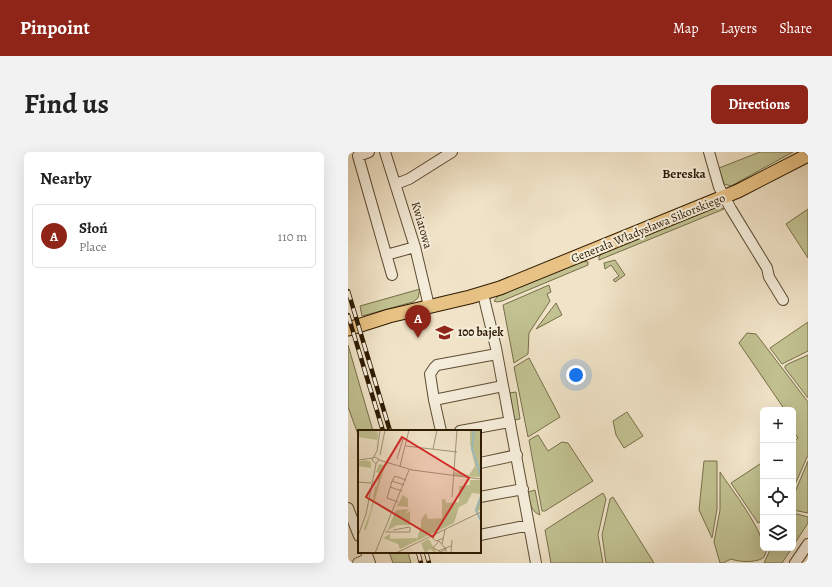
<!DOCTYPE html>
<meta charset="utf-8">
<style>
:root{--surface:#fff;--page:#f2f2f2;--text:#222;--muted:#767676;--line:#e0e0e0;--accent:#8f2418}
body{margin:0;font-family:Alegreya,serif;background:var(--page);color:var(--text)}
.controls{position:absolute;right:12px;bottom:12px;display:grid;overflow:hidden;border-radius:6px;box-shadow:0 4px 16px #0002}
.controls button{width:36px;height:36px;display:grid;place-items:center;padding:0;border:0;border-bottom:1px solid var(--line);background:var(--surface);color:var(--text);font:20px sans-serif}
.you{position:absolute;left:228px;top:223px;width:14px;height:14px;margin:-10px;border:3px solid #fff;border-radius:50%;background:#1a73e8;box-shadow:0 0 0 6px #1a73e833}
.badge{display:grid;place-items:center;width:26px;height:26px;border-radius:50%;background:var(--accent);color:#fff;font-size:13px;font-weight:700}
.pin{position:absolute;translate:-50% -33px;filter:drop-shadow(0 1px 2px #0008)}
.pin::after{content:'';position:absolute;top:21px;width:14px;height:12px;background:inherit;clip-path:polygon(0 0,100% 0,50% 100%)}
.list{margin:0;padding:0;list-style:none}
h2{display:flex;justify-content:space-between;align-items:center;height:52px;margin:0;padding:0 16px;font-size:17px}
h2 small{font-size:13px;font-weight:400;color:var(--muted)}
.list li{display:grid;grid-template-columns:26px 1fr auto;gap:12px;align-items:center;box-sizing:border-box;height:64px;margin:0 8px 8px;padding:0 8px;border:1px solid var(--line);border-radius:6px}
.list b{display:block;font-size:15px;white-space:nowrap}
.list p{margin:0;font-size:13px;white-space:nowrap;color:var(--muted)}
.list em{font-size:13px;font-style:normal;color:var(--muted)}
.icon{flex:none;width:22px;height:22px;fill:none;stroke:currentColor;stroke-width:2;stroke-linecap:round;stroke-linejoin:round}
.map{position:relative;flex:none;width:460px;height:411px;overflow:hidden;border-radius:6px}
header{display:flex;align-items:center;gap:24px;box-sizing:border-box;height:56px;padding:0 20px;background:var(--accent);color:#fff}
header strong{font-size:19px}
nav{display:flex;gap:22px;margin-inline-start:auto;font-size:14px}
.intro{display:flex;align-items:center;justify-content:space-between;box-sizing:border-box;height:96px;padding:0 24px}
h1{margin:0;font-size:28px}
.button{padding:10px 18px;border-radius:6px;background:var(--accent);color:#fff;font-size:14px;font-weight:700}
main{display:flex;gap:24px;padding:0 24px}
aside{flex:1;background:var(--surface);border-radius:6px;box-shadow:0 4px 16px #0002}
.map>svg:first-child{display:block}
.green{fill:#c1c191;stroke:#776e49}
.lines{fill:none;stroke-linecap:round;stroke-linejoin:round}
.minor-casing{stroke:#5e4c32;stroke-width:12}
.major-casing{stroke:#2d1a01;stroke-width:15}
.minor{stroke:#f5eddb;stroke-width:10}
.major{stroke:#e8c284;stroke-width:13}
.rail-casing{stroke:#2d1a01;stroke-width:4.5}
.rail{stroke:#f5eddb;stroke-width:3;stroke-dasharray:9;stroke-linecap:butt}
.labels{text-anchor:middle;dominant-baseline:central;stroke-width:4;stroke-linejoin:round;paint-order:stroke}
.street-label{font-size:12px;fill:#2d1a01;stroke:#f5eddb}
.poi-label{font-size:12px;font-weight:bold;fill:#2d1a01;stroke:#f5eddb;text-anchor:start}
.neighbourhood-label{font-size:13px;font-weight:bold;fill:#2d1a01;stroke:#f5eddb}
.inset-river{fill:none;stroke:#9dbcbe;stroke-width:2}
.inset-road{fill:none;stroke:#a29378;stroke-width:1}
.view{fill:#d62828;fill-opacity:0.15;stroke:#d62828;stroke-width:2}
.inset-edge{fill:none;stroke:#2d1a01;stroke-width:2}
</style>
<header>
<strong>Pinpoint</strong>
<nav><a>Map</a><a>Layers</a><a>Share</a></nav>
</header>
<div class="intro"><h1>Find us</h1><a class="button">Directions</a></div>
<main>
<aside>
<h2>Nearby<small></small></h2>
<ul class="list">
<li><span class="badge">A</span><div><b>Słoń</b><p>Place</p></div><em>110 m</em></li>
</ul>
</aside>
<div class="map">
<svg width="460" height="411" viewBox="0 0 460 411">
<rect width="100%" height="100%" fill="#f0e3c7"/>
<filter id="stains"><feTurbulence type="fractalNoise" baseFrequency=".005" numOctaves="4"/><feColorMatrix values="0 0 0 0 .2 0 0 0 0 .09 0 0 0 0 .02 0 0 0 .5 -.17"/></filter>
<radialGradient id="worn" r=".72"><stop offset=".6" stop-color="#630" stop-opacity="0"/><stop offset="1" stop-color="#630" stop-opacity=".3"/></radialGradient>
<path class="green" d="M412,0H445L383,34L376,32L371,16Z
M369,54L376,57L251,108V105L254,101Z
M460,57V106L438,72Z
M267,108L277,123L267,130L265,128L271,124L263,113L257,117L256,111Z
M234,109L240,110V113L154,149L149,150L146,149L150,144Z
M201,133L203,140L199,142L202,149L181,181L180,202L166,211L155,153Z
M72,137L70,146L65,150L14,164L12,154Z
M208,151L214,163L188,177Z
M460,170V199L434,212L422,196Z
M399,181L408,182L460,250V303L445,337V290L450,286L445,278V258H437L391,191Z
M0,193L25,279H11V285L0,255Z
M460,203V246L437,216V214L440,212Z
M181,206L212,265L180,285L166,215Z
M168,240L172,267L166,268L161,241Z
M279,260L295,284L276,296L268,283L265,269Z
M190,283L200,299L214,290L220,291L245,329L197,359H194L181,288Z
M356,309H369V357L364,386L351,358Z
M460,309V361L445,358V345Z
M415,310V368L410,371L383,331Z
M372,320C383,337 415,377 415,396H419V397C418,400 417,404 415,406C407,411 391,410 383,407L375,411H372L366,390L372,358Z
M187,338L192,363C182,359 182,350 180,340Z
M255,341L258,347L250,383L255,411H203L197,378Z
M265,345L306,411H258L254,383L262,347Z
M445,361L460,365V371L445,394Z
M423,396H444L434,411H416Z
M41,400H60L63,411H45Z"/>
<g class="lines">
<defs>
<path id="minor" d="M21,0L10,4L44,123
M37,0L67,95L81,154
M361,0L371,35L383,57L419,116L421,125L435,148
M48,32L61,27L104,0
M38,103L67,95
M135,142L148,196L188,411
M86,248L155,234
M93,279L86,248L82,222L86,216L89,213L149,202
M112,279L162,270
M132,311L169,303
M132,345L175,337
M0,356L11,384
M132,383L181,373
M18,400L22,411
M10,411L20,407
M447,411L460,392"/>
<path id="major" d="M0,177L41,164L122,145L152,136L390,39L460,3"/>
</defs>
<use href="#minor" class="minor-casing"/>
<use href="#major" class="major-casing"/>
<use href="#minor" class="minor"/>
<use href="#major" class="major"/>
<defs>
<path id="rail" d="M0,139L42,279
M0,163L35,279
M70,400L73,411
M78,400L81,411"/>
</defs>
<use href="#rail" class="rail-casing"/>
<use href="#rail" class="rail"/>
</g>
<defs>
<symbol id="school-bare" viewBox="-9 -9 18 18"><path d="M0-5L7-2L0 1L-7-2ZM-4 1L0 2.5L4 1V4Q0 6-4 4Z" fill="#8f2418" stroke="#f5eddb" stroke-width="2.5" paint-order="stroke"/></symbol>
</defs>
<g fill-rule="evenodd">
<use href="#school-bare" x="84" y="168" width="25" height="25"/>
</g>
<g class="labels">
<g class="street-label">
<text transform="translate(74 73) rotate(74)">Kwiatowa</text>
<text transform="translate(300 76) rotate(-22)">Generała Władysława Sikorskiego</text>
</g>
<g class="poi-label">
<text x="110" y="180">100 bajek</text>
</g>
<g class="neighbourhood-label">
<text x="336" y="21">Bereska</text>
</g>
</g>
<g transform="translate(10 278)">
<rect width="123" height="123" fill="#f0e3c7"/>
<path d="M0,0H19L20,5L21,0L17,24L19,10L0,7ZM112,0H123V47L96,46V42L111,45L117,36L112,14ZM7,30L13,32V38L0,36V32ZM21,34L27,35L8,100L6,99L13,80L17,57L19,56L21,43L18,42L16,47ZM112,50H123V79L118,82L123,64L114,63L109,73L101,77L96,93L92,95L42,119L40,114L25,108L32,104V109L59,108L58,111L59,109L63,96V90L68,83L70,89L84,88V69H87L88,73L101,72V56L112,55ZM45,65L50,69V77L39,76ZM51,79L47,84L52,81V95H39L29,101L38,80ZM71,109L78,122L87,123H77L72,119L67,123L63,113Z" fill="#c1c191"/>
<path class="inset-river" d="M116,0L114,19L123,46M123,66L118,80L123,91"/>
<path class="inset-road" d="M48,16L99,22M75,19L79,0M22,25L27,0M16,27L21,29L18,34L14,30L19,21L22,0M39,29L45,9H49M0,30L15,28M21,30L54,40L123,49M42,36L51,0M34,51L46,55M0,52L13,53M32,57L44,61M94,67L99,0M40,72L29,68L34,51L37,46L48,50M27,102H52V97L35,100M0,106L8,84L18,34M72,106L78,111L86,108M84,114L87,100M88,119L83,122L75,118L81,111L87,118L88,119V123M80,121L93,116M17,123L51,40M38,123L123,82M93,123L94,110"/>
<path class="view" d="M44,7L111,48L75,107L8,67Z"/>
<rect width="123" height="123" class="inset-edge"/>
</g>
<rect width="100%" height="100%" filter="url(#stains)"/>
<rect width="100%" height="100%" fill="url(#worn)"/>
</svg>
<div class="controls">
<button>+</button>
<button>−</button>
<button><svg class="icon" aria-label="locate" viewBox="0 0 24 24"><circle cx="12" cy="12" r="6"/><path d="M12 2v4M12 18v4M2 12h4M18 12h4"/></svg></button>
<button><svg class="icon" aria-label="layers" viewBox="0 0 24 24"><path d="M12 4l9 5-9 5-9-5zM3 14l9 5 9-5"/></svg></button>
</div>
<div class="you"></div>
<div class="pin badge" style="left:70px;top:186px">A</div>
</div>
</main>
